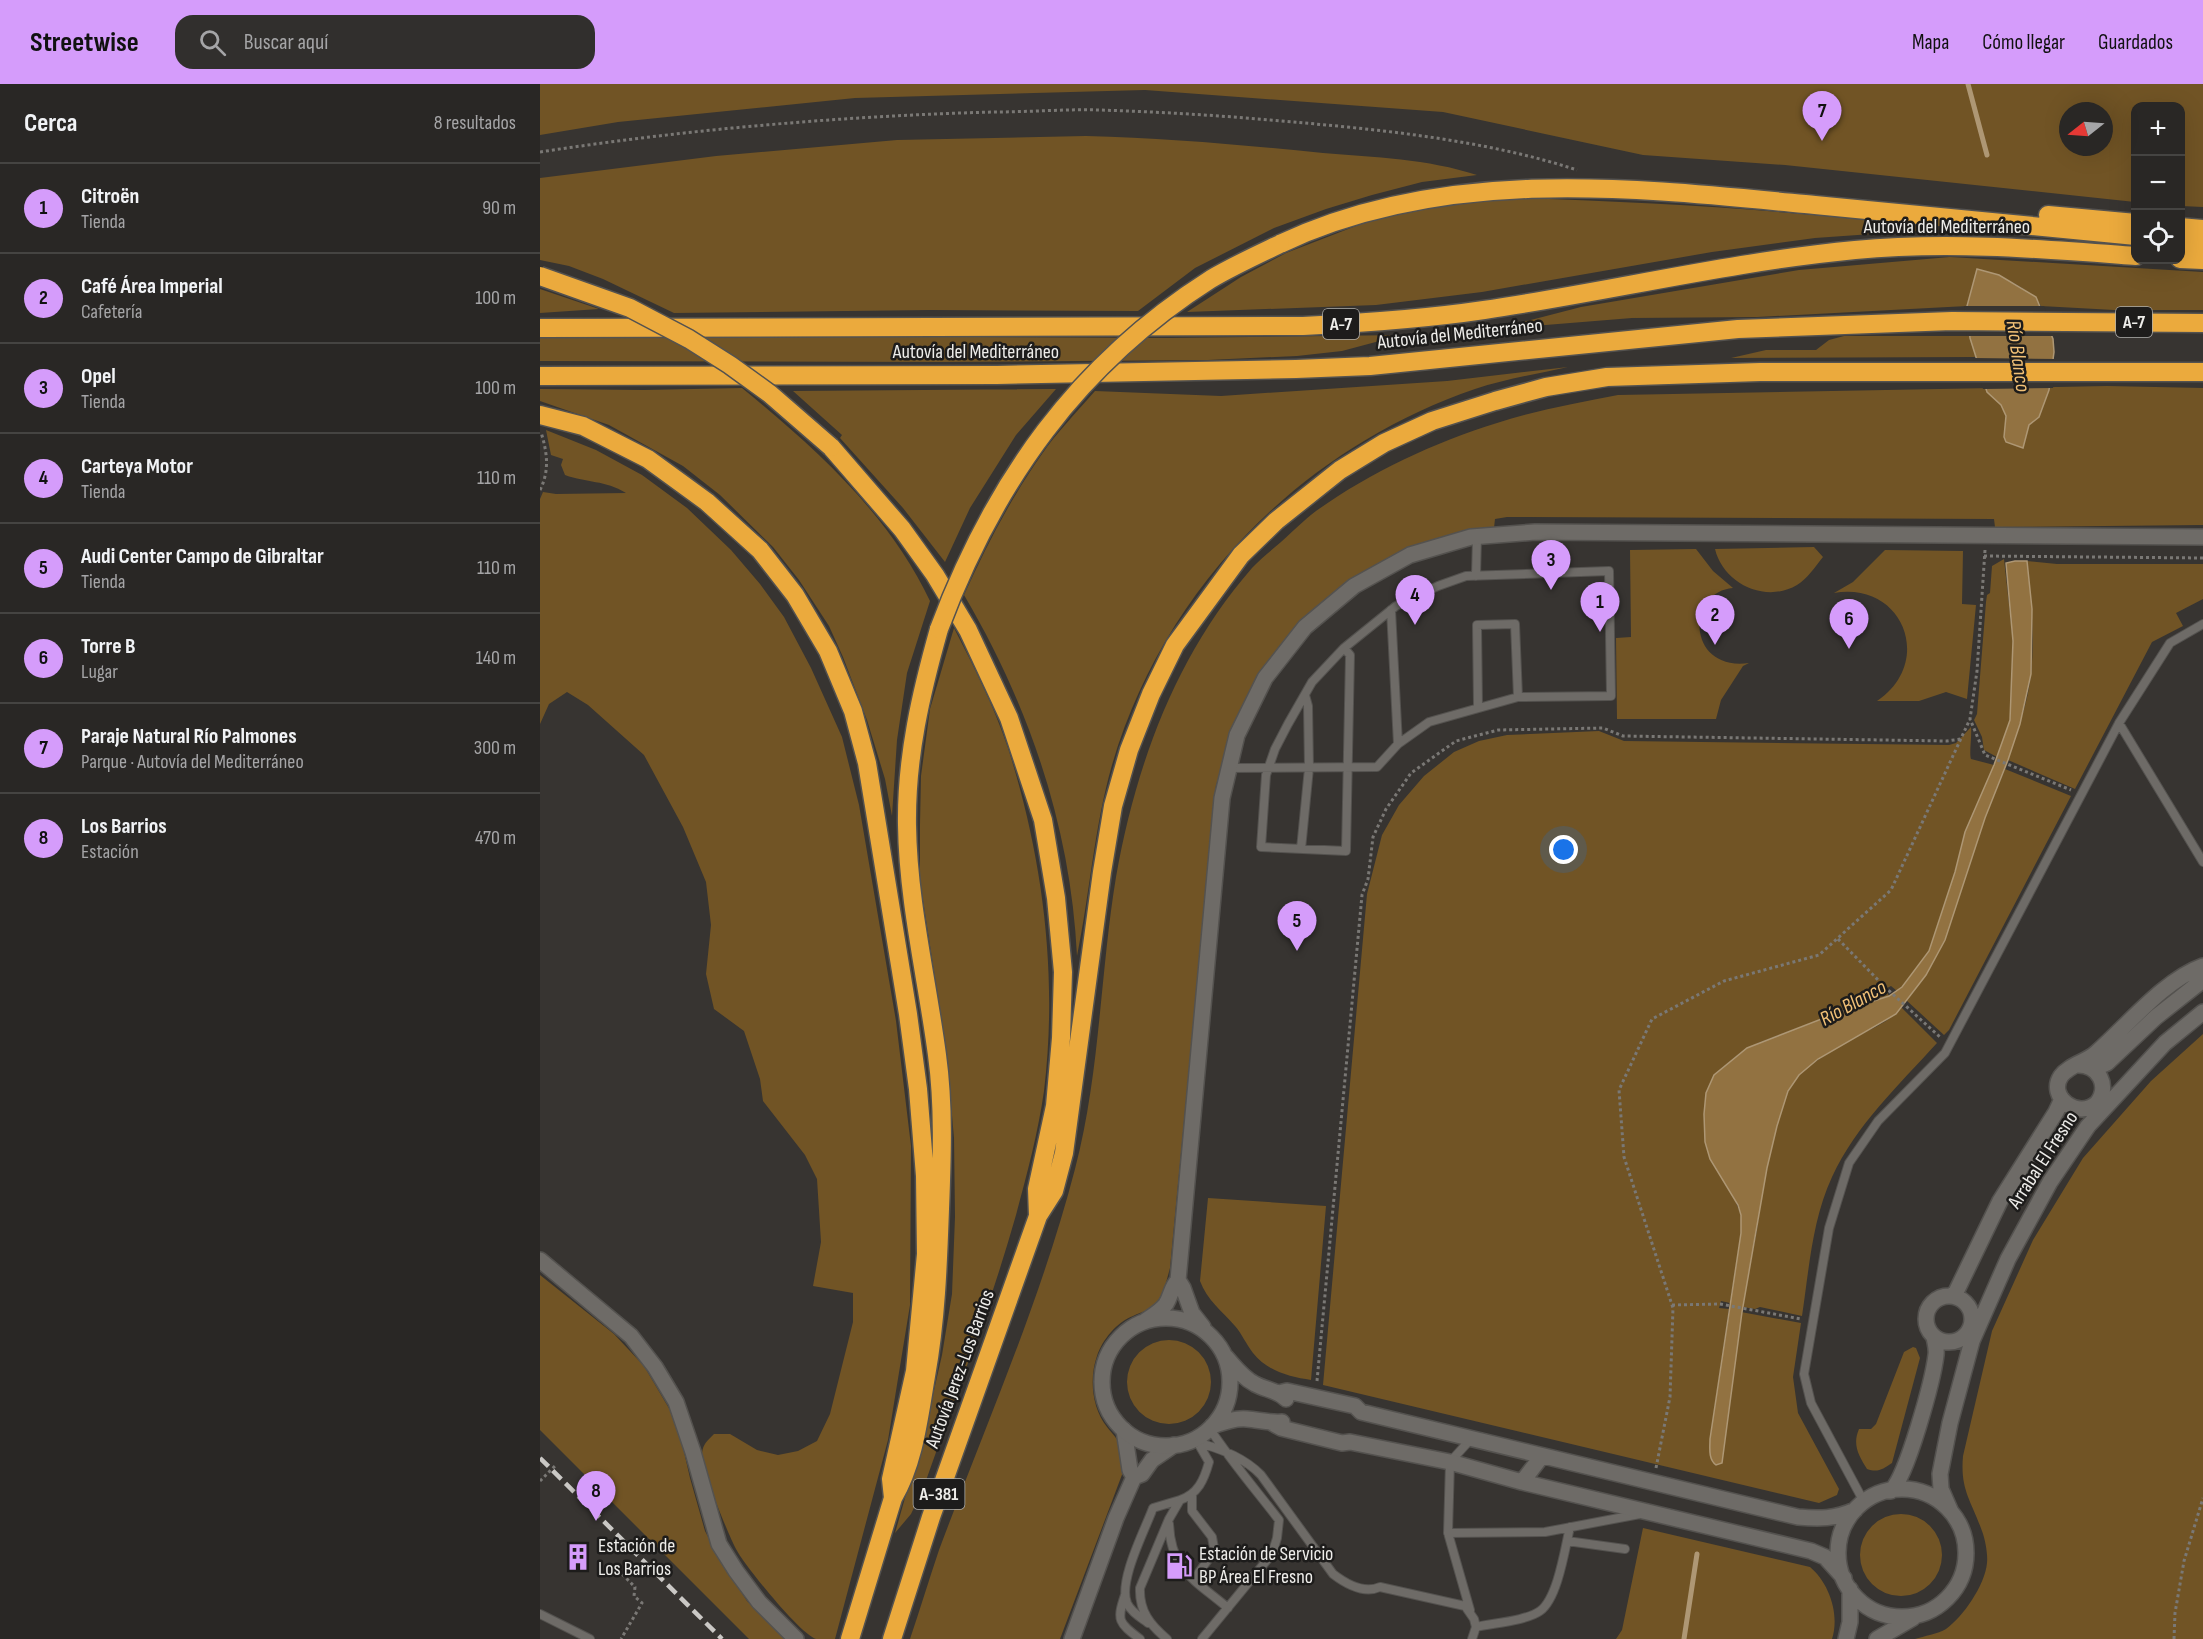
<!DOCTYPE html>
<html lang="es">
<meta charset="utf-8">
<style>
:root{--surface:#292725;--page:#312f2d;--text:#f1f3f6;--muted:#a5a5a7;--line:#454442;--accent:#d59cfb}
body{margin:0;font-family:"Sofia Sans Condensed",sans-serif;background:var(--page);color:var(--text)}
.controls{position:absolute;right:18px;top:18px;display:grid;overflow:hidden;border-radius:12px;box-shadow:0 6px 24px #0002}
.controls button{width:54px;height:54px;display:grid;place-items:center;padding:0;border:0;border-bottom:2px solid var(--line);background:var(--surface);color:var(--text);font:30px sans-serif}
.compass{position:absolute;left:1519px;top:18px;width:54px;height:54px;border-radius:50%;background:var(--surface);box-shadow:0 6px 24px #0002;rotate:253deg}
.you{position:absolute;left:1024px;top:766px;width:21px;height:21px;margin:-15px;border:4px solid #fff;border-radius:50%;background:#1a73e8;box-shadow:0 0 0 9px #1a73e833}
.badge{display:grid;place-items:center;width:39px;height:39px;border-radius:50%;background:var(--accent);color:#111;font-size:20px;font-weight:700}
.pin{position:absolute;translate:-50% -50px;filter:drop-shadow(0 2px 3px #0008)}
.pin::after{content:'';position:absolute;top:32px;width:21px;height:18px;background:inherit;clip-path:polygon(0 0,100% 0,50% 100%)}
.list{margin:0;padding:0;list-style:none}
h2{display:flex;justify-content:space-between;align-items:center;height:78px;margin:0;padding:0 24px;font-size:26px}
h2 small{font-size:20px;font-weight:400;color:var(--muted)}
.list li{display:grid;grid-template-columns:39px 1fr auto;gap:18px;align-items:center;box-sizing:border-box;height:90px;padding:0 24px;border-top:2px solid var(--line)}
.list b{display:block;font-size:22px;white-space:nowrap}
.list p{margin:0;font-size:20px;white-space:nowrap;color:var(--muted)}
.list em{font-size:20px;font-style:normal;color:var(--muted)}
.icon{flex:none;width:33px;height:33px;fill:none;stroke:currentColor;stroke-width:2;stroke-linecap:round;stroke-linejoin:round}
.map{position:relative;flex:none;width:1663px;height:1555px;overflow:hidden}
header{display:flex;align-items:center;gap:36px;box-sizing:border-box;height:84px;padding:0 30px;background:var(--accent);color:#111}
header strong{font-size:28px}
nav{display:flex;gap:33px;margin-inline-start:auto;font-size:21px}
.search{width:420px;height:54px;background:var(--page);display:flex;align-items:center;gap:15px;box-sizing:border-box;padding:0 21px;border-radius:18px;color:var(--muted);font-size:22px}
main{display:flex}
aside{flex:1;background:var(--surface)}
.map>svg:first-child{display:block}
.green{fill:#715425;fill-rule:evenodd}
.water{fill:#927241;stroke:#ae9774;stroke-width:1.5}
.pier{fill:#373431}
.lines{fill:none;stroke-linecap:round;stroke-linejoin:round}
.stream{stroke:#ae9774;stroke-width:5}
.service-casing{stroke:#54524f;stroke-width:10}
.minor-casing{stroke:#54524f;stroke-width:18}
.tertiary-casing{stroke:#54524f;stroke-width:18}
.motorway-casing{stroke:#54524f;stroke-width:21}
.path{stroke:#7a7875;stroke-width:3;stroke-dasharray:3 3;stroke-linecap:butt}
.service{stroke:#6e6b67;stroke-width:8}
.minor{stroke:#6e6b67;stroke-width:15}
.tertiary{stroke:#6e6b67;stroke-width:15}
.motorway{stroke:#ebaa3d;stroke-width:18}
.rail{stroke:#cac8c5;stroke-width:4.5;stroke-dasharray:12 6;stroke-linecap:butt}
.motorway-bridge-casing{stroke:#54524f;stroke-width:21;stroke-linecap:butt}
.motorway-bridge{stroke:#ebaa3d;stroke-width:18}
.labels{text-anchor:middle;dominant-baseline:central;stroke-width:5;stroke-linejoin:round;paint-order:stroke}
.shield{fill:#1d1c1b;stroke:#afaeac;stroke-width:1.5}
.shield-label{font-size:18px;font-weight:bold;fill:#eeedea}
.street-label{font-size:20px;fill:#eeedea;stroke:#1d1c1b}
.poi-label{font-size:20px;fill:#eeedea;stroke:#1d1c1b;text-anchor:start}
.water-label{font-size:21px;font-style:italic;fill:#f2c177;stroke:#1d1c1b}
</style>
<header>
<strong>Streetwise</strong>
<div class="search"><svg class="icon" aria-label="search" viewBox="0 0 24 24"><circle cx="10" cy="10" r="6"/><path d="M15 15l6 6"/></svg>Buscar aquí</div>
<nav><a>Mapa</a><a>Cómo llegar</a><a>Guardados</a></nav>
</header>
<main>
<aside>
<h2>Cerca<small>8 resultados</small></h2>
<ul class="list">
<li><span class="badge">1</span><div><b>Citroën</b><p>Tienda</p></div><em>90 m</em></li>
<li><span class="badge">2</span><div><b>Café Área Imperial</b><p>Cafetería</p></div><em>100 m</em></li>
<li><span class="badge">3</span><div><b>Opel</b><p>Tienda</p></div><em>100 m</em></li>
<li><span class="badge">4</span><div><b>Carteya Motor</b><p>Tienda</p></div><em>110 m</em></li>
<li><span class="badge">5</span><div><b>Audi Center Campo de Gibraltar</b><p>Tienda</p></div><em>110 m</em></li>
<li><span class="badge">6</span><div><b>Torre B</b><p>Lugar</p></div><em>140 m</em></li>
<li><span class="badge">7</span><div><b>Paraje Natural Río Palmones</b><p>Parque · Autovía del Mediterráneo</p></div><em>300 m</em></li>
<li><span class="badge">8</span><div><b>Los Barrios</b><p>Estación</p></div><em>470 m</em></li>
</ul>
</aside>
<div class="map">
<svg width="1663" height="1555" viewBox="0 0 1663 1555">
<rect width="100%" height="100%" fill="#373431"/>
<path class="green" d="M0,0H1663V123L1641,122L1640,22H1596L1595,118L1245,81L1103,71L903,28L605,6L315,14L78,38L0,51ZM1528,27H1564V63H1528Z
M546,52C627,54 703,61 783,69C834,73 888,75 937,91L882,98L832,111L786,125L734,144L655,184L598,227L390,226L134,229L63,195L29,182L0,176V94L176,72L357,56Z
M975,114C1119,118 1261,127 1403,145L1275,154L1172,168L942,208L836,221L647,228L701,193L746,169L821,140L887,123Z
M1410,173L1663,188V226H1574L1501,222C1489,203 1458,190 1437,185L1427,222L1217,233L1092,234L956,245L1041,223L1259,186Z
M0,205L59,225L0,229Z
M106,251L628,254L862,251L802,267L757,272L668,276L403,278L0,277V252Z
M1304,252H1430L1436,273L1191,274L1226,266H1276L1289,256Z
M1028,283C997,290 965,295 935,305C761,365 624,504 572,681C554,744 550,809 537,872C531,744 489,621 424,511C446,462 471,414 502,370C517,348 537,328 555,307L681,312L907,297Z
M1567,302L1663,304V441L1455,443L1454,435L967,433L955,435L954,444L805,502L703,627L676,701L630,1184C627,1195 624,1209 617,1218C611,1226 601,1228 593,1232C577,1238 562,1256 557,1272C549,1295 552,1324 567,1343C574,1352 581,1358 584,1370C586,1375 584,1382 583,1388L520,1555H370C380,1525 389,1496 399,1466C446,1340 501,1216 535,1085C560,990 560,890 576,793C596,680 636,571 712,484C721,474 732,466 741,458C752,448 764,436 776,427C831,388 893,359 957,339C997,326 1038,319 1078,311Z
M202,304C275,364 349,430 390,517L367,589L357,656L352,732L345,695L327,636L303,573L289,542L259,496L233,463L180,411L143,382L69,341L0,317V305L104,306Z
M516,305L476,351L430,424L405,478L363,424L300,354L302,351L253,307Z
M6,346L56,366L102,391L147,424L191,466L220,500L244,533L271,584L302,653L319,721L356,937L371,1062L370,1221L348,1356L295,1555C289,1555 281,1555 276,1555C261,1551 204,1481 196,1465C188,1450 161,1384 162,1369C163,1360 167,1357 174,1350H190L217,1366L238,1371L258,1367L277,1357L290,1330L313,1238V1209L273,1202L281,1158L277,1095L265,1071L223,1017L220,995L204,947L174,925L166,890L171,841L166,798L143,743L104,671L48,621L27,608L9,620L0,640V415L3,408L16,410L86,409C65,396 47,399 25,391L21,381L23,375L11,371Z
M1274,463L1283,473C1275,483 1267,495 1257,501C1225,520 1183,499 1175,465Z
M1156,465L1173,487L1193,504C1145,508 1147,588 1209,579L1203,582L1181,616L1176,635H1077L1076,554L1091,553L1090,466Z
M1345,466L1423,467L1422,520L1436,521L1427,615L1406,608L1379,617H1337C1395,578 1363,497 1294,509L1313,498Z
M1464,475L1473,557L1470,636L1457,673L1444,666L1442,653L1434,636L1437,630L1446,518L1447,511L1450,509L1452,482Z
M1487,477L1517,480H1663V515L1636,529L1643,542L1612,558L1535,705L1468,676C1477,648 1488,619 1491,590C1495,552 1491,514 1487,477Z
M414,544C434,583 454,622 468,664C503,774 518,891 504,1007C498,1049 487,1090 476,1131C450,1223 415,1314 383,1405L371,1430L355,1449L387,1337L402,1271L412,1210L415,1133L414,1054L406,965L380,797V740L381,692L390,625Z
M1431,643C1432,653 1429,669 1431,675L1454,681L1425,748L1415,788L1389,867L1362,903L1357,907L1351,902L1345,905L1349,912L1302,927L1218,959L1200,969L1174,991L1170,1075L1192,1109L1201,1131V1149L1190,1219L1181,1217L1179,1224L1189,1225L1170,1355V1372L1182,1379L1201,1228L1261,1239L1253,1293L1258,1329L1299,1405L1297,1411L1279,1419L783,1301L827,810L842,751L859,721L884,692L914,668L939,657L967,651L1059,647L1084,657L1409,661L1416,659Z
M1465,685L1531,712L1409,946L1404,951L1366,916L1386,891L1405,856L1445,734Z
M1361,923L1397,959C1359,1001 1316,1041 1292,1093C1272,1136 1269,1186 1262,1232L1220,1223L1215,1225L1203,1223C1207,1197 1212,1171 1217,1146C1223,1107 1233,1014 1262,988C1280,973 1300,962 1320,951C1335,943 1352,936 1361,923Z
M1663,950V1555H1375C1384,1552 1398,1550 1406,1545C1423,1533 1445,1501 1447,1479C1448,1470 1445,1455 1442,1447C1431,1416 1420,1406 1423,1372L1452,1247L1493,1156L1543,1074L1611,997Z
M668,1114L786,1122L771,1296C750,1293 727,1287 713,1269C706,1260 702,1250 695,1242C682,1227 667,1216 660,1197Z
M0,1191L74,1250L104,1282L130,1326L142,1359L150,1394L165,1447L179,1474L207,1517L247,1555H209L0,1346Z
M587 1298a42 42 0 1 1 84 0a42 42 0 1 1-84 0Z
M1373,1263L1376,1264L1380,1274L1352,1379C1343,1385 1338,1389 1327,1385C1319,1372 1312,1361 1319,1345H1331L1336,1340L1364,1268Z
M1320 1471a41 41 0 1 1 82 0a41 41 0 1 1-82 0Z
M1103,1444L1270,1483C1289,1499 1300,1530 1292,1555H1076L1082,1546Z"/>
<path class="water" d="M1437,185L1459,191L1496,213L1513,255L1514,268L1509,306L1499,333L1489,341L1483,364L1466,358L1464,353L1466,332L1461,321L1447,308L1430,254L1427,222Z
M1475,477H1487L1492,525L1491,590L1480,640L1468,676L1445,734L1405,856L1386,891L1356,930L1278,975L1259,991L1248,1007L1237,1042L1227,1084L1202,1228L1182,1379L1176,1381C1168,1375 1170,1364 1170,1355L1201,1149V1131L1198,1121L1170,1075L1165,1058L1164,1030L1166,1009L1174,991L1207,964L1302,927L1349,912L1362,903L1389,867L1415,788L1425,748L1454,681L1470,636L1473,557L1466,479Z"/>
<path class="pier" d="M1424,222H1504L1515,252H1427Z
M1433,274L1516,275L1513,304L1443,305Z"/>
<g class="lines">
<path class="stream" d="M1428,0L1447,71
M1144,1555L1157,1470"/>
<defs>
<path id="service" d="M936,492L937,453
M804,564L810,571L806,767L721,763L726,691L735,665L748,640L772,598L804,564L856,522L898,502L926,492L1069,487L1071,612L978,613L889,638L858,660
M938,623L937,541L975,540L978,613
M1579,639L1663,778
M689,684L837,683L858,660L851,526
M761,765L769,684L768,622L765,611
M930,1356L910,1378L908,1449L930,1526
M651,1357C677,1363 703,1372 721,1391L793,1490C806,1500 824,1510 840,1503L925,1522L934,1535L936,1543L932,1555
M652,1412V1427L672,1453L674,1464L673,1469L654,1495
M1324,1418L1271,1319L1264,1290L1289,1144L1309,1079L1338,1037L1405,969L1579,639L1630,559L1663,540
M629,1440C631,1487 655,1496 688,1524
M908,1449L1005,1448L1100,1430
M1027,1457L1085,1465
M585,1511C576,1537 579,1539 600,1555
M0,1530L50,1555
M608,1539C600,1533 591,1528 587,1519C578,1497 605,1446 613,1424L640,1416
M936,1543C953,1539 986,1537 1000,1527C1018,1514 1025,1464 1030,1443
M627,1555C610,1541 599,1527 600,1504L629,1435L640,1416C658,1410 664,1396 669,1378L658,1359
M662,1555L732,1470L737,1454L739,1436C716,1406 691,1377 670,1345"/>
<path id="minor" d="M0,1176L91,1252L115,1283L136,1318L153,1368L179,1460L196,1487L219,1518L256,1555
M584,1346L590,1386L594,1393
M532,1555L576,1434L594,1393L602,1390L612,1376L634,1361"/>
<path id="tertiary" d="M1538,981C1559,981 1570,1002 1557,1019C1538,1036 1507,1013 1521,992C1529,981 1546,978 1556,969C1587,942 1624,896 1663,882
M1554,985L1567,979L1616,933L1663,896
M638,1196L643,1204L652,1229L663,1243
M1386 1235a23 23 0 1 1 46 0a23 23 0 1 1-46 0Z
M1411,1212L1416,1208L1460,1117L1516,1028L1522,1015
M562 1298a64 64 0 1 1 128 0a64 64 0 1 1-128 0Z
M605,1237C612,1232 621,1227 626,1220C631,1212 631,1204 638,1196L682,714L697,651L725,594L765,543L814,502L870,471L931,453L995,448L1663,453
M686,1273C695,1283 703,1294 715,1300C726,1306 737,1306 746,1315
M739,1309L747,1307L815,1322L821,1328L1258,1433C1279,1435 1295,1435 1315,1426
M732,1339L741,1344L802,1359L810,1358L910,1378L982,1398L1271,1467L1285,1473L1304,1494
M672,1342C684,1338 695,1334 707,1335C719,1336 730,1339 742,1338
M982,1398L1002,1372
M1298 1469a64 64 0 1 1 128 0a64 64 0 1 1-128 0Z
M1351,1407C1367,1392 1393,1296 1396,1271C1397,1265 1395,1259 1394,1253
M1411,1428L1401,1405L1400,1390L1410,1339L1432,1257L1468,1175L1510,1098L1548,1042L1625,959L1663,928
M1306,1555L1310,1538V1505
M1337,1555L1373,1534"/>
<path id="motorway" d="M1508,131L1596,139
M1640,143L1663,145
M1640,157L1663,159
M740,160C907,81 1098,104 1275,121C1382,131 1489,141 1596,152
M1640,175L1663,176
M0,244L763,242C823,239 884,235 944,226C1067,208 1190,178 1315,166C1409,157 1502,165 1596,172
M0,292L457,291L756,285L830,282L1198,245L1412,237L1663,239
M0,331L43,342L108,375L167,418L220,466L255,511L288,567L313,627L327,679L368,930L378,1005L385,1092L386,1170L375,1287L351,1395L353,1414
M291,363L362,445L395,491L428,546L469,634L503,736L516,814L523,888L521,954L515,1022L497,1105L498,1132
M310,1555L353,1414C374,1379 379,1333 386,1292C396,1237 398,1181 400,1125C402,1074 404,1022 397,971C387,895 368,818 367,741C366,673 381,609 399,545
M352,1555L391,1433L498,1132L514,1107L524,1069L562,788L573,722L589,666L611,610L635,561L701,471L736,437L800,386L844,359L892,337L955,317L1006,303L1067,293L1220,288H1663"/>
</defs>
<use href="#service" class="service-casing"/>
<use href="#minor" class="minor-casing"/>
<use href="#tertiary" class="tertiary-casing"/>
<use href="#motorway" class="motorway-casing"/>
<path class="path" d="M0,68C150,45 303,32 454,28C489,28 525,25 559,26C624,28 689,32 753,38C846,46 949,57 1037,86
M0,406C10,386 7,368 1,348
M1445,466L1437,587L1430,635L1445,671L1531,706
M1444,472L1663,474
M1298,855L1346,904L1401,954
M1132,1221L1180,1220L1261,1235
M777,1297L822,811L828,795L833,753L846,725L871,689L916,657L958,646L1063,644L1083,652L1407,657L1421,655
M1116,1384L1130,1313L1133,1224L1084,1073L1079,1006L1112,935L1184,897L1279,871L1351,806L1430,635
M0,1397L17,1380
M78,1486L95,1503L94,1512L102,1519L81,1555
M1634,1555L1635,1529L1644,1477L1663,1414"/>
<use href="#service" class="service"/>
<use href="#minor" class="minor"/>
<use href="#tertiary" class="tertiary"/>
<use href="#motorway" class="motorway"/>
<path class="rail" d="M0,1374L182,1555"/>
<defs>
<path id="motorway-bridge" d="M0,192L90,224L149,255L190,281L230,310L291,363
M399,545C454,398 537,280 671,195C693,182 717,171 740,160"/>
</defs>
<use href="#motorway-bridge" class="motorway-bridge-casing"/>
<use href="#motorway-bridge" class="motorway-bridge"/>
</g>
<defs>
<symbol id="building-bare" viewBox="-9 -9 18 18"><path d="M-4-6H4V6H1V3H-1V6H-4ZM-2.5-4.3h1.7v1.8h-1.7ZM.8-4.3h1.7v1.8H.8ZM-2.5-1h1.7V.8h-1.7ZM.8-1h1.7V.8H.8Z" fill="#d59cfb" stroke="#1d1c1b" stroke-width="2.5" paint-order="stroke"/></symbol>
<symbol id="fuel-bare" viewBox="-9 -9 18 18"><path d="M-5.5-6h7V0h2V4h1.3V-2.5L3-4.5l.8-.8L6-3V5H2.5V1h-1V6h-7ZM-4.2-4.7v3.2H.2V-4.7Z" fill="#d59cfb" stroke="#1d1c1b" stroke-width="2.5" paint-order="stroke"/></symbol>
</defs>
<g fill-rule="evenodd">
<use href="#building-bare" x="19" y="1454" width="38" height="38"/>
<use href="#fuel-bare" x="620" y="1463" width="38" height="38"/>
</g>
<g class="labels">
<g class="shield">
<rect x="1576" y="223" width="36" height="30" rx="4.5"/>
<rect x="783" y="225" width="36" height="30" rx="4.5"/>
<rect x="373.5" y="1395" width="51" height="30" rx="4.5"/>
</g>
<g class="shield-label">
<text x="1594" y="238">A-7</text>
<text x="801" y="240">A-7</text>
<text x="399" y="1410">A-381</text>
</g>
<g class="street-label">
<text x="1407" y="143">Autovía del Mediterráneo</text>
<text transform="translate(920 250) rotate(-6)">Autovía del Mediterráneo</text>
<text x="436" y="268">Autovía del Mediterráneo</text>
<text transform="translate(1503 1076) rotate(-57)">Arrabal El Fresno</text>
<text transform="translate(420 1285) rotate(-70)">Autovía Jerez-Los Barrios</text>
</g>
<g class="poi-label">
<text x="58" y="1462">Estación de<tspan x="58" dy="23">Los Barrios</tspan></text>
<text x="659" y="1470">Estación de Servicio<tspan x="659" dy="23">BP Área El Fresno</tspan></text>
</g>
<g class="water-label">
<text transform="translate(1478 272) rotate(82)">Río Blanco</text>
<text transform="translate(1313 919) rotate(-29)">Río Blanco</text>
</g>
</g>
</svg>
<div class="controls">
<button>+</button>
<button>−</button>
<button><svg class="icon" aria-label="locate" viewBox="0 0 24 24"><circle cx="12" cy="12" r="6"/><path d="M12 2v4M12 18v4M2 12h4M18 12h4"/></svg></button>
</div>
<svg class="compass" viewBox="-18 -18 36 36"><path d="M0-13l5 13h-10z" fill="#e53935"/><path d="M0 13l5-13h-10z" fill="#a5a5a7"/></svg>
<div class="you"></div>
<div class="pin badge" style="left:1060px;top:548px">1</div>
<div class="pin badge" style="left:1175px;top:561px">2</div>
<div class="pin badge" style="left:1011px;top:506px">3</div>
<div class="pin badge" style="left:875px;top:541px">4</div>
<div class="pin badge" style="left:757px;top:867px">5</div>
<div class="pin badge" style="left:1309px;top:565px">6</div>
<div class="pin badge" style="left:1282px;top:57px">7</div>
<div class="pin badge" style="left:56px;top:1437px">8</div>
</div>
</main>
